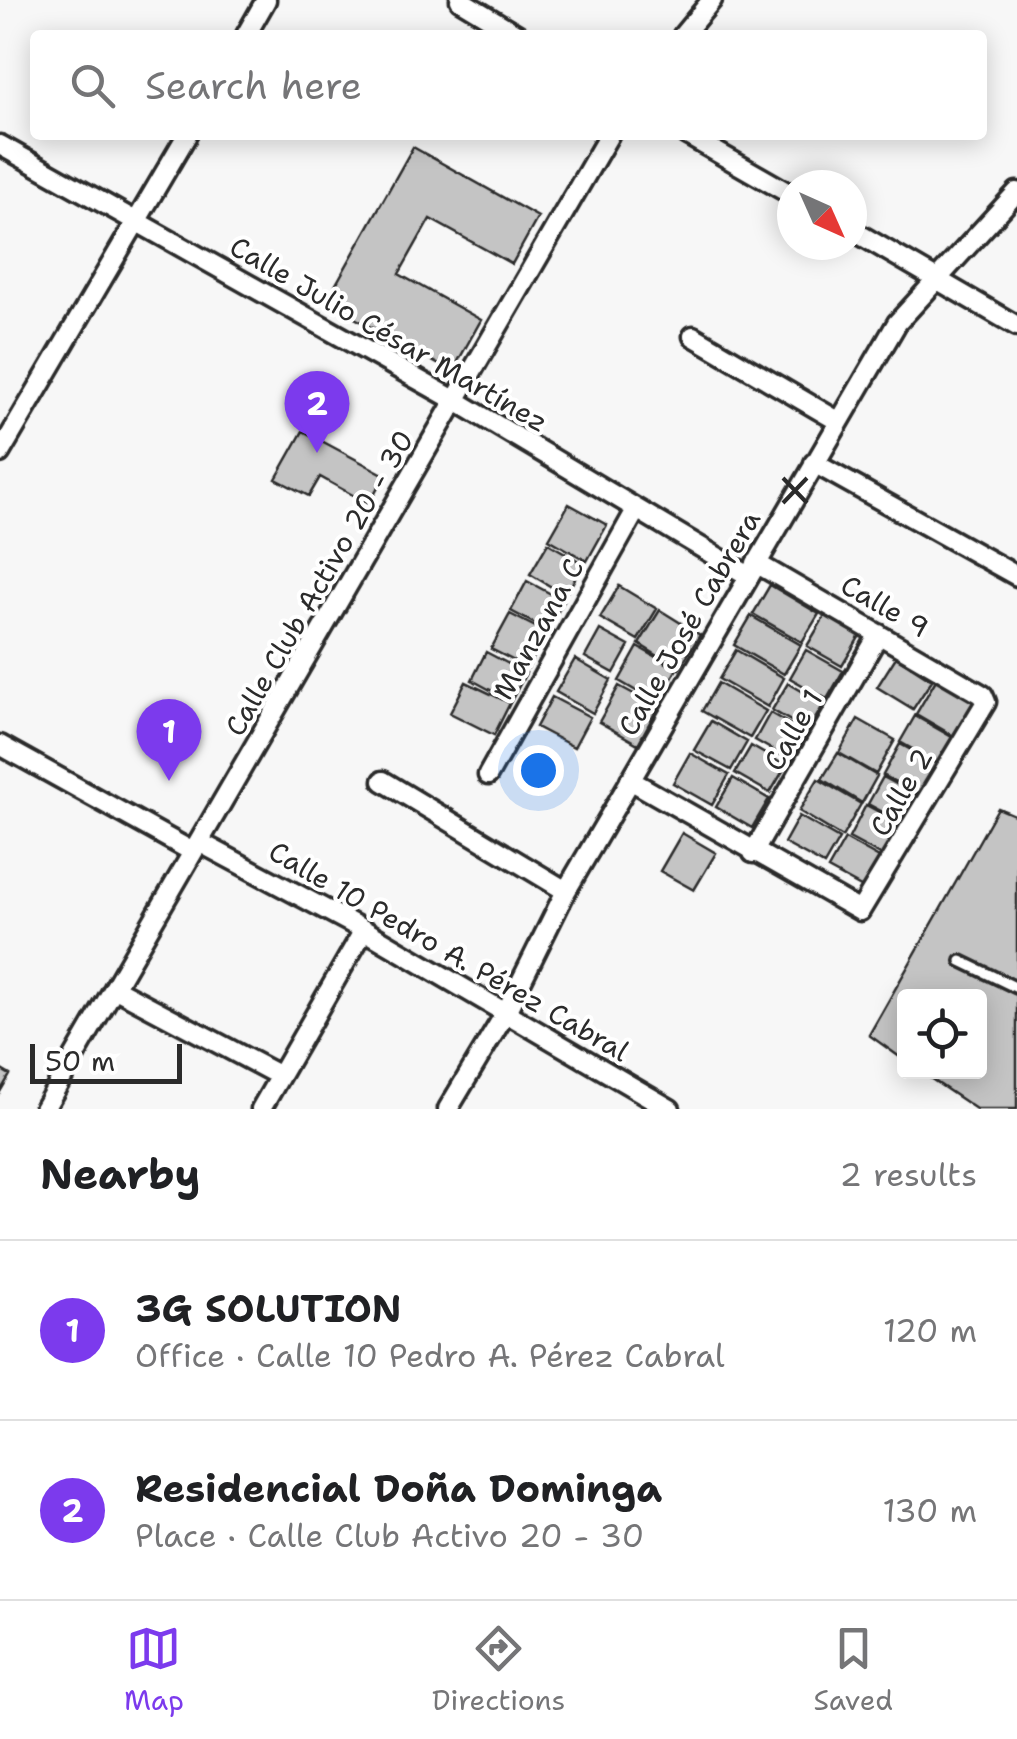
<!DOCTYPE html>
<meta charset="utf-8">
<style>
:root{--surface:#fff;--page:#f6f6f6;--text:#202124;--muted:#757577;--line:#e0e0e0;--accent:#7c3aed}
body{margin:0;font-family:"Shantell Sans",sans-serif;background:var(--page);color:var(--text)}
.controls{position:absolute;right:30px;bottom:30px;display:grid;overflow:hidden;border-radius:10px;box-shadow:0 5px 25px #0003}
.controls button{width:90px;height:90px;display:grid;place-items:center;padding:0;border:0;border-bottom:2px solid var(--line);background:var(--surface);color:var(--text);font:50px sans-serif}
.compass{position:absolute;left:777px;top:170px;width:90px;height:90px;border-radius:50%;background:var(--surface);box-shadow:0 5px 25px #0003;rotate:135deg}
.scale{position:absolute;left:30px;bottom:25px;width:152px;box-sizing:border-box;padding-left:10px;border:5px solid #2b2b2b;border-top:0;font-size:28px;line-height:35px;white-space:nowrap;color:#2b2b2b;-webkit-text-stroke:8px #fff;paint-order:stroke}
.you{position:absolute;left:538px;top:770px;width:35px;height:35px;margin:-25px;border:8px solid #fff;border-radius:50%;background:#1a73e8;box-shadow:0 0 0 15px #1a73e833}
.badge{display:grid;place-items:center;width:65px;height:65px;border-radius:50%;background:var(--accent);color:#fff;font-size:32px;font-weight:700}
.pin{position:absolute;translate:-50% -82px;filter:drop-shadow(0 2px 5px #0008)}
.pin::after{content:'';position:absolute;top:52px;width:35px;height:30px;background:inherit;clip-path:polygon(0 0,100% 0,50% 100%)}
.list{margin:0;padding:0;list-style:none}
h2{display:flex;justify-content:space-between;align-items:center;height:130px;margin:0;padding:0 40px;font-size:42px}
h2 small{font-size:32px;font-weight:400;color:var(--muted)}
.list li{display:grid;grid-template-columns:65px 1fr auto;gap:30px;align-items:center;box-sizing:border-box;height:180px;padding:0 40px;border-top:2px solid var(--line)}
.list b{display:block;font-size:38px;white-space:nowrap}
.list p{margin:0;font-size:32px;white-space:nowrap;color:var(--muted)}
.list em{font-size:32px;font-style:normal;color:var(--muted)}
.icon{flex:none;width:55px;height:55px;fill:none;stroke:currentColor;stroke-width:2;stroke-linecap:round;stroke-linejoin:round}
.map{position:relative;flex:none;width:1017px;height:1109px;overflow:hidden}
.search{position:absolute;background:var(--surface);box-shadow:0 5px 25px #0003;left:30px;right:30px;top:30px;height:110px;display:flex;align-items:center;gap:25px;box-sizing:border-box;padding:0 35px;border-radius:10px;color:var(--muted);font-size:38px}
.sheet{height:490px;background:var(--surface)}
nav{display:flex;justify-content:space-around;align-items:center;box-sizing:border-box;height:140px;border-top:2px solid var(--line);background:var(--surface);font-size:28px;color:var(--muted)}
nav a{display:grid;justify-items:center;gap:5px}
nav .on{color:var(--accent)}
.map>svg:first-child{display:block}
.building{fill:#c4c4c4;stroke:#2b2b2b;stroke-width:2.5}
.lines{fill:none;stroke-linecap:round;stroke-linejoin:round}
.lane-casing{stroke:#2b2b2b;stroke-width:16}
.street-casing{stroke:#2b2b2b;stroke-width:25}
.lane{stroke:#fff;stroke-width:9}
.street{stroke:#fff;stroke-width:18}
.ticks{fill:none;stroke:#2b2b2b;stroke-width:4}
.labels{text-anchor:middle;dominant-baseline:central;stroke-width:8;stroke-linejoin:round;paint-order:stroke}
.street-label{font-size:28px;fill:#2b2b2b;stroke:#fff}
</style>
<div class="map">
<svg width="1017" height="1109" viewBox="0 0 1017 1109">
<rect width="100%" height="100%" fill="#f7f7f7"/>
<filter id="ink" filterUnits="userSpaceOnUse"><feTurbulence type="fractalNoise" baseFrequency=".01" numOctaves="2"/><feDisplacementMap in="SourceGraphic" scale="20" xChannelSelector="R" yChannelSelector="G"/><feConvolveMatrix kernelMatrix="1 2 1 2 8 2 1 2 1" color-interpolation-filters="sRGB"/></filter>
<g filter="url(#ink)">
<path class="building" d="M413,147L538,217L512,264L430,219L399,274L481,320L452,372L326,302Z
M303,431L385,475L369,504L320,477L309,496L276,479Z
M569,504L607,525L587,561L549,539Z
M548,543L584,564L565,595L530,574Z
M527,581L564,601L547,630L511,611Z
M770,585L819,614L802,642L753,614Z
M619,586L657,609L638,640L600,618Z
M660,610L700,635L679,669L639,644Z
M510,614L547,633L528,668L491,649Z
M826,614L861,634L842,666L807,646Z
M751,616L801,645L784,674L734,645Z
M600,630L629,646L614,673L585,657Z
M638,647L677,669L657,703L619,681Z
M736,650L784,678L768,707L719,679Z
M806,650L843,671L827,699L790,678Z
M486,652L526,673L511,701L472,680Z
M896,657L932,680L913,709L877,687Z
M575,659L611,680L593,713L556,692Z
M937,678L980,703L959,739L916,714Z
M466,682L510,703L494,735L450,713Z
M718,683L766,711L750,738L702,711Z
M788,683L824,704L808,731L772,710Z
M619,686L658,707L638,744L599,722Z
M552,697L590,717L574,747L536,727Z
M770,713L807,734L792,761L755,740Z
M915,716L957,740L942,766L900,742Z
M858,719L895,740L876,774L839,753Z
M711,721L747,742L731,770L694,750Z
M900,744L942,767L925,798L883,775Z
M751,746L786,766L770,793L735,773Z
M690,753L729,775L712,805L673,783Z
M838,753L877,776L862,803L822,779Z
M883,777L924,799L909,826L868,804Z
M733,778L769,799L752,828L716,807Z
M818,779L861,804L842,837L799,811Z
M866,805L905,826L888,859L849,838Z
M998,808L1017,816V1109H976L921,1072H980V996H904V1060L869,1035Z
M799,816L839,839L824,865L784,843Z
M682,833L716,853L694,890L660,871Z
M845,839L888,863L872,893L828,869Z
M0,1069L10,1075L0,1092Z"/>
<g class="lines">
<defs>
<path id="lane" d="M961,961L1017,988"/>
<path id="street" d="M460,0L518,35
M246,35L266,0
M683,35L712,0
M687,135L792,195
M0,145L458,402L749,576
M852,230L1017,326
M693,336L838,421
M0,453L187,135
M814,463L1017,576
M0,745L193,852
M488,775L636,510
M630,780L860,911L986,702L983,695L756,563
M383,781L566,891
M199,842L364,930L670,1109
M753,853L879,634
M114,988L280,1076
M44,1109L609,135
M261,1109L364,930
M448,1109L505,1014L566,891L897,323L1017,192"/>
</defs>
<use href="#lane" class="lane-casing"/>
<use href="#street" class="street-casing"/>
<use href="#lane" class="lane"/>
<use href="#street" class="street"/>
</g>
</g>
<path class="ticks" d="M783,478L807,503M783,503L807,478"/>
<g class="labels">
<g class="street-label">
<text transform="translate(389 334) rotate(30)">Calle Julio César Martínez</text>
<text transform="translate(319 583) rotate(-60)">Calle Club Activo 20 - 30</text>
<text transform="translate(885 606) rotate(30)">Calle 9</text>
<text transform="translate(689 623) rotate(-60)">Calle José Cabrera</text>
<text transform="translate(538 629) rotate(-61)">Manzana C</text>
<text transform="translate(793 730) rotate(-60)">Calle 1</text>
<text transform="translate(901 792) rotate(-60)">Calle 2</text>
<text transform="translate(449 951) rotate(30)">Calle 10 Pedro A. Pérez Cabral</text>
</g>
</g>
</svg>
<div class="controls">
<button><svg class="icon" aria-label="locate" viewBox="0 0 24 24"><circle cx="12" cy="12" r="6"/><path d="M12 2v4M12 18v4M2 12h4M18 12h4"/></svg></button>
</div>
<svg class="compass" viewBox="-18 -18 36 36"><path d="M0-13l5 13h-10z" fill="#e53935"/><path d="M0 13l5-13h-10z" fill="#757577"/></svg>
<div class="scale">50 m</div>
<div class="you"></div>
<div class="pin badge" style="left:169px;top:781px">1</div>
<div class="pin badge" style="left:317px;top:453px">2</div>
<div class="search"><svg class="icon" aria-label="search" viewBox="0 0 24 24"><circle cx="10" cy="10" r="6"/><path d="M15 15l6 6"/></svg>Search here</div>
</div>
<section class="sheet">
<h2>Nearby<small>2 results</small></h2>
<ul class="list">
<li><span class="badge">1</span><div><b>3G SOLUTION</b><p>Office · Calle 10 Pedro A. Pérez Cabral</p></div><em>120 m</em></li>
<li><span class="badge">2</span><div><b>Residencial Doña Dominga</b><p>Place · Calle Club Activo 20 - 30</p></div><em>130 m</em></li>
</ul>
</section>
<nav>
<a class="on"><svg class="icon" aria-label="map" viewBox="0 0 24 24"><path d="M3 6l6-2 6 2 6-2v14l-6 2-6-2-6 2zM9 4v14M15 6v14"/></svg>Map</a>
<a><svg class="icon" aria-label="directions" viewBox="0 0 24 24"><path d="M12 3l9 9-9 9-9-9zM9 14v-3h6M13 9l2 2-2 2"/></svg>Directions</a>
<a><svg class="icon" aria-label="saved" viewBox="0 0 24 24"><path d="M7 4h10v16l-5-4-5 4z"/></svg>Saved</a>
</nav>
